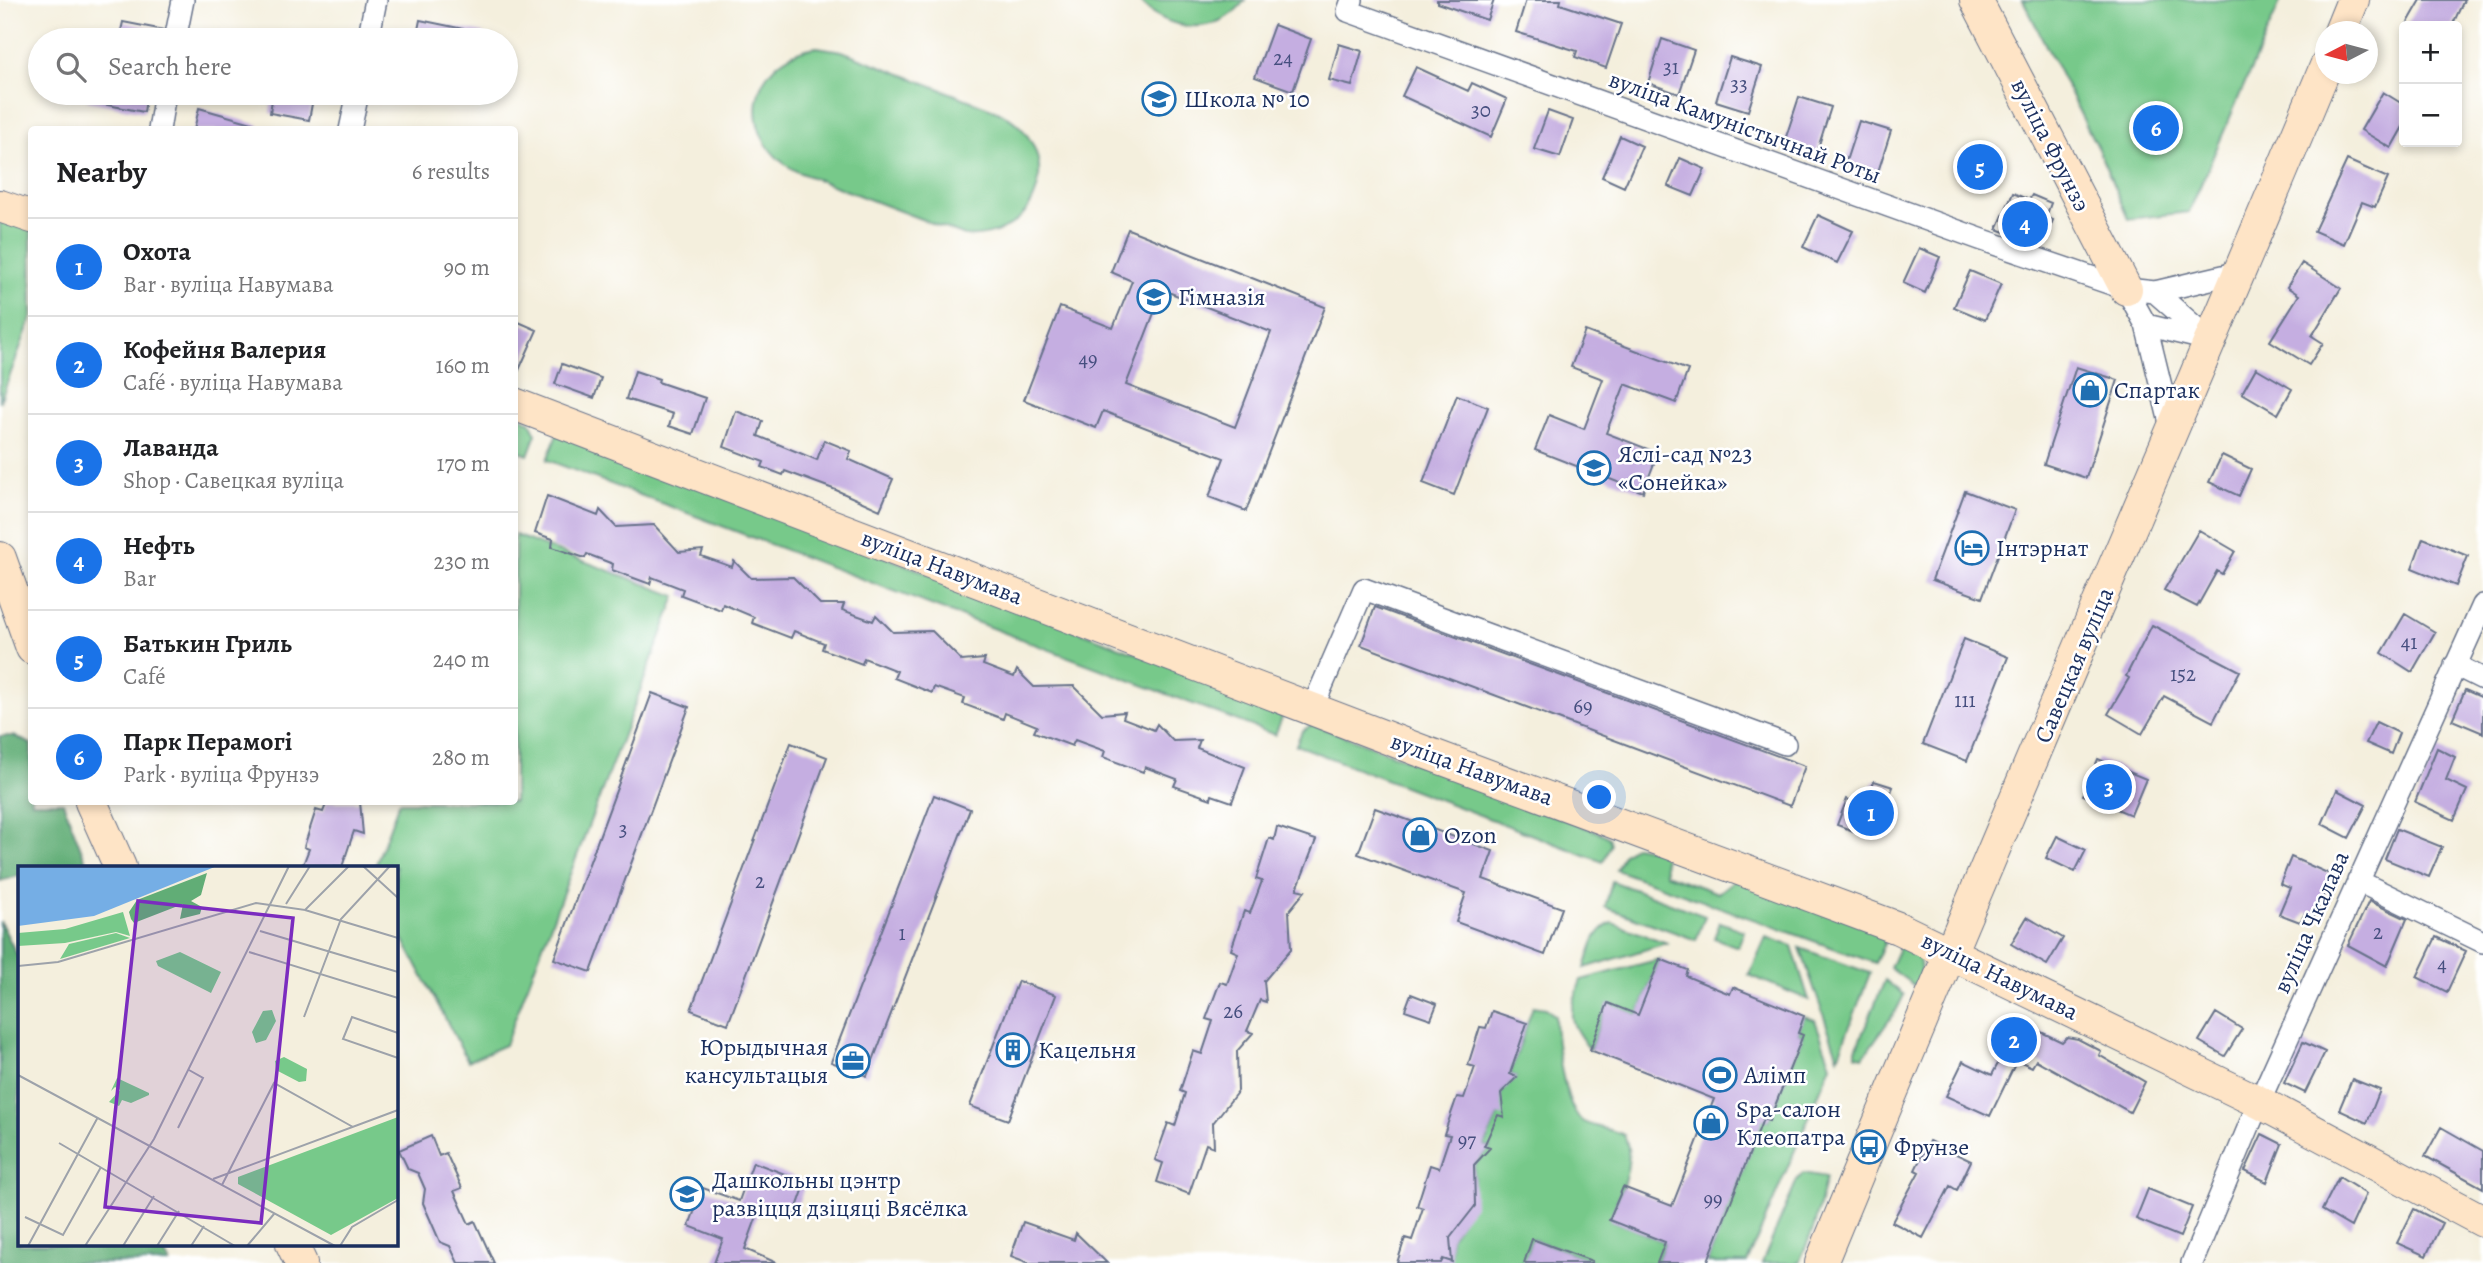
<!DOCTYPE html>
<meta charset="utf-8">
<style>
:root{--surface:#fff;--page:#f6f6f6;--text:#202124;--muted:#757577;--line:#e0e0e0;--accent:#1a73e8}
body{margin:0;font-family:Alegreya,serif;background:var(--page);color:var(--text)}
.controls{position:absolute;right:21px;top:21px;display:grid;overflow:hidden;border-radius:7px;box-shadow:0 4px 10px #0003}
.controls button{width:63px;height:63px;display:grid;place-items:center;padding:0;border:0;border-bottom:2px solid var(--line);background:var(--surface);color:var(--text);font:35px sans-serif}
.compass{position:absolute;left:2315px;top:21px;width:63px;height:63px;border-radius:50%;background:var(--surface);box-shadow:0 4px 10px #0003;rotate:264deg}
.you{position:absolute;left:1600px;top:798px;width:24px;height:24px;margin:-18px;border:5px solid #fff;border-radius:50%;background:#1a73e8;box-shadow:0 0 0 10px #1a73e833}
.badge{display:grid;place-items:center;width:46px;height:46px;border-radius:50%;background:var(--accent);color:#fff;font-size:23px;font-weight:700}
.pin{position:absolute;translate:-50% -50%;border:4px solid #fff;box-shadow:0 2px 7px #0006}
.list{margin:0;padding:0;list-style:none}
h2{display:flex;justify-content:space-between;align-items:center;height:91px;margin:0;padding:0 28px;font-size:30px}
h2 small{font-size:23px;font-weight:400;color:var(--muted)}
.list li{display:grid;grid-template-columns:46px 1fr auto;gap:21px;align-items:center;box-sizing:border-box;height:98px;padding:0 28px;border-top:2px solid var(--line)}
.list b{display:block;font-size:26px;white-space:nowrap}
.list p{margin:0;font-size:23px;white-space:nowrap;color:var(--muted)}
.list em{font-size:23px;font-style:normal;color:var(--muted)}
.icon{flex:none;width:38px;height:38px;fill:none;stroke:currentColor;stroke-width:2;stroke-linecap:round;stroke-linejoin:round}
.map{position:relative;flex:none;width:2483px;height:1263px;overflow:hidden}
.search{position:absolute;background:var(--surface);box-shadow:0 4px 10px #0003;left:28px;top:28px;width:490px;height:77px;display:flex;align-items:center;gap:18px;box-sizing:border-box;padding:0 24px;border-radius:38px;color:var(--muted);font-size:26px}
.panel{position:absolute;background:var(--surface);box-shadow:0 4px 10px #0003;left:28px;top:126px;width:490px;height:679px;border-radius:7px}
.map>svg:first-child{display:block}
.green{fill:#77c98a;stroke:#497c74;stroke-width:2}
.forest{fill:#61ad76;stroke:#3e6e6a;stroke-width:2}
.building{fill:#c5aee1;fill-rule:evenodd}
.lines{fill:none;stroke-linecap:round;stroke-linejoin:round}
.street-casing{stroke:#67728a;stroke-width:24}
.secondary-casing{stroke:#67728a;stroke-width:34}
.street{stroke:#fff;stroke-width:21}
.secondary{stroke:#fee4c6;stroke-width:32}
.labels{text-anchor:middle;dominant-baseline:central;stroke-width:5;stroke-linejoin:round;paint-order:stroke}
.number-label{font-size:21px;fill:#464f7f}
.poi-label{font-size:24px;fill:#1b2f5e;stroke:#fff;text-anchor:start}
.street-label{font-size:24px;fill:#1b2f5e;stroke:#fff}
.inset-road{fill:none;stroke:#9da2aa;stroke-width:2}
.view{fill:#7b2cbf;fill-opacity:0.15;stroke:#7b2cbf;stroke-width:3.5}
.inset-edge{fill:none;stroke:#1b2f5e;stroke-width:3.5}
</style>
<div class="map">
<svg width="2483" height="1263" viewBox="0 0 2483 1263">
<rect width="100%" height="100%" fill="#fff"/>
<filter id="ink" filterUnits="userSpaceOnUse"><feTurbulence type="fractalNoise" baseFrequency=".0143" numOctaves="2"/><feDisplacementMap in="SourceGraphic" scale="14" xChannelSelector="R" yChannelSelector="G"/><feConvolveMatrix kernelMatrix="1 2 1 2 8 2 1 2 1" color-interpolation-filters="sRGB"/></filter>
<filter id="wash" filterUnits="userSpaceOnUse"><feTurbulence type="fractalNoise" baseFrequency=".00686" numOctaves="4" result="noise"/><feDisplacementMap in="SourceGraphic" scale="28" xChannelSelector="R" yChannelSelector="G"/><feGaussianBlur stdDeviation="1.57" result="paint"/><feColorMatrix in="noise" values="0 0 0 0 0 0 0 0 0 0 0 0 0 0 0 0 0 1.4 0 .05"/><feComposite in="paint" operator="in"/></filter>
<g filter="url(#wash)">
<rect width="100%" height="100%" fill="#f4efdd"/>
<path class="green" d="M1139,0H1245C1218,37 1167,33 1139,0Z
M2023,0H2281L2189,212L2128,219L2098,149Z
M817,47L842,51L997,111C1068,145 1044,240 965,236L798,172C734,140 746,57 817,47Z
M3,222L31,228L32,316L0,402V223Z
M514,413L530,422L536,434L528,455L515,450Z
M558,432L1285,710L1275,735L547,460Z
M515,535L676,596L505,1045L468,1061L396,926V867H375L399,802H514Z
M1313,724L1603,834L1609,838L1611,844L1603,862L1296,745L1302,731Z
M1635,846L1664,851L1665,874L1718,893L1738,877L1889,933L1875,963L1616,870L1623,855Z
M1612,881L1705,916L1696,940L1605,907Z
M1720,922L1744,931L1738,947L1714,938Z
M1612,923L1667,943L1585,968C1591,950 1593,931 1612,923Z
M1766,937L1792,946L1809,1000L1749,975Z
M1903,939C1919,954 1926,965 1916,987L1890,968Z
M1800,948L1870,973L1838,1057Z
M1660,959L1638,1015L1608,1004L1590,1050C1567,1019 1568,1016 1581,980Z
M1885,980L1904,995L1897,1009L1863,1057L1856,1055V1049Z
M1533,1006L1546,1008L1555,1016C1555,1038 1564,1107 1582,1121C1589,1126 1614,1130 1624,1135C1637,1162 1619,1195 1610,1220L1665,1242L1657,1263H1598L1532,1239L1524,1263H1441L1443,1259L1451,1262L1450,1238C1470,1213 1475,1197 1474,1165L1490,1148L1484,1146L1498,1115L1501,1093L1516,1077L1510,1074Z
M1804,1016L1815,1020L1831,1065L1747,1263H1707L1752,1147L1756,1116L1769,1121L1803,1035L1798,1033Z
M1803,1173L1826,1177L1814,1227L1799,1263H1762L1797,1180Z"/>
<path class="forest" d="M0,736H14L31,744L32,802H63L88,867H19V876L0,881Z
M0,921L19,959V1244H160L170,1263H0Z"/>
<g id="blocks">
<path class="building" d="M1437,0H1494L1487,20L1437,3Z
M1526,0H1561L1560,4L1621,24L1606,68L1575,57L1577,51L1516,32Z
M2421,0H2464L2452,26H2406Z
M420,20L483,33L482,40H416Z
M123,22L164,30L162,40H119Z
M1274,25L1311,39L1293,91L1255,77Z
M1662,39L1694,50L1679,94L1648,83Z
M1339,44L1362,51L1352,86L1329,80Z
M1730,57L1762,67L1748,111L1716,101Z
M1416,67L1468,91L1472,83L1507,99L1491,137L1402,96Z
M2383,92L2404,105V125L2391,148L2361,130Z
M88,93H147L144,112L87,101Z
M273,93H314L309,120L270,113Z
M1799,97L1831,107L1817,151L1785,140Z
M199,108L259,125L258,130H194Z
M1548,111L1573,120L1560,157L1534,149Z
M1859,121L1891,131L1877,175L1845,164Z
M1620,136L1642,146L1624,187L1602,177Z
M1973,148L1999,160L1987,186L1961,174Z
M1680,158L1705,169L1693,196L1668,186Z
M2347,160L2388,178L2375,207L2362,202L2344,244L2314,231Z
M2013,193L2029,200L2032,195L2051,203L2046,217L2053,220L2042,246L1997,229Z
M1818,215L1853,231L1837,263L1803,247Z
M1128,229L1325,307L1246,511L1209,497L1224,458L1103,411L1096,428L1024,400L1060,307L1113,328L1132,281L1111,272ZM1163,290L1271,332L1235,427L1126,385Z
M1919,248L1940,257L1925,293L1903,283Z
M2302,263L2341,288L2312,336L2323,343L2309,365L2270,341L2299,295L2287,287Z
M1970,271L2001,284L1985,320L1954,307Z
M514,320L537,330L514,381Z
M1585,331L1688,370L1676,403L1625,384L1606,433L1658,453L1643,492L1535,450L1549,415L1584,429L1603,379L1571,367Z
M562,364L601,378L594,398L555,384Z
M2076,367L2118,380L2086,478L2044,464Z
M2256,368L2292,389L2278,414L2242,393Z
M635,371L659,379L658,382L705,398L693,434L669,426L673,414L626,399Z
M1457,395L1488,407L1454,495L1423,483Z
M736,411L763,421L758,436L817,460L824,440L851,451L848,459L893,479L880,510L836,490L785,471L783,475L762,467L764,462L724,447Z
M2222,455L2251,469L2239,496L2209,482Z
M1965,491L2015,510L1982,598L1932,580Z
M547,496L598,516L600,510L616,527L654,525L679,552L703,550L701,556L732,567L734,561L751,578L793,577L820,604H844L842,610L873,621L876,615L893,632L932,631L962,661L985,659L983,665L1014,677L1017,670L1034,687L1074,686L1102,714L1125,712L1123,718L1154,730L1157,724L1173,741L1200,740L1197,748L1245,767L1232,802L1212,795L1211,799L1174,786L1177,779L1145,767L1143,772L1103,757L1105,751L1075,740L1072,746L1034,732L1037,726L1005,713L1003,719L963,704L965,698L934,687L932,693L894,678L897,671L864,658L862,664L822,649L824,643L794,631L791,638L752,623L754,617L723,604L721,610L681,595L683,589L652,577L650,584L612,570L613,564L587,554L585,558L552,547L553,539L535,533Z
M2199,530L2235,551L2222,574L2217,571L2197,607L2164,590Z
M2423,538L2468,556L2456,586L2412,568Z
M1375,607L1805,766L1790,806L1361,645Z
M2405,614L2435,632L2412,672L2382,653Z
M2152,625L2240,671L2213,722L2164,696L2142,734L2108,714L2129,678L2126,676Z
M1964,639L2008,657L1967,761L1923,744Z
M2465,690L2483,698V733L2452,720Z
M652,693L689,707L591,972L554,959Z
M2376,722L2399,733L2391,754L2366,743Z
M791,743L827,757L728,1024L691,1010Z
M2437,748L2455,757L2446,780L2467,790L2454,820L2415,802Z
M2098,759L2146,779L2131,815L2083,795Z
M1874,781L1893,787L1876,830L1856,832L1837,825L1847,799L1865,806Z
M2337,790L2366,805L2349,838L2322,824Z
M934,795L970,809L867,1076L831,1062Z
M327,802H360L363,834L354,831L342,867H302L309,849L304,847L316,810L323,812Z
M1375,808L1493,851L1483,879L1562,908L1545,955L1456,922L1466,893L1358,854Z
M1277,827L1316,840L1297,889L1305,891L1289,911L1291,949L1264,981L1266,1002L1260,1000L1247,1031L1253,1033L1237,1051L1238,1091L1213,1123L1214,1147L1206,1144L1189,1194L1157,1182L1163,1163L1155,1160L1168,1123L1175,1126L1185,1093L1180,1091L1193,1051L1202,1054L1213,1021L1206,1019L1220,982L1227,984L1238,953L1231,950L1244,911L1250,913L1262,881L1256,879L1269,838L1274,840Z
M2397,829L2442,847L2429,877L2385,859Z
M2057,836L2086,850L2075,872L2046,858Z
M2291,857L2332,875L2314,916L2306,912L2300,922L2279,914L2290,888L2280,884Z
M2369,901L2407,919L2387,966L2348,945Z
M2027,917L2063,938L2047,965L2011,944Z
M2436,937L2466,951L2447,992L2417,977Z
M1660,959L1688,970L1686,976L1710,986L1730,994L1733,987L1804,1016L1798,1033L1803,1035L1769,1121L1763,1119L1707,1263H1657L1665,1242L1609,1220L1623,1187L1672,1206L1714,1099L1590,1050L1608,1003L1638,1015Z
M1018,981L1056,995L1008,1120L970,1106Z
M1411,994L1437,1004L1431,1019L1405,1010Z
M1492,1011L1527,1023L1510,1074L1517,1077L1501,1093L1504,1117L1498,1115L1484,1146L1490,1148L1474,1165L1475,1206L1450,1238L1452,1262L1443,1259L1441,1263H1397L1405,1238L1412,1240L1423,1208L1417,1206L1430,1165L1439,1168L1450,1135L1444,1134L1457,1097L1464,1098L1475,1067L1468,1065L1480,1027L1486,1028Z
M2216,1013L2242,1029L2225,1056L2199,1041Z
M2020,1022L2062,1042L2067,1037L2078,1039L2101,1051L2099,1055L2145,1082L2130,1112L2036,1060L2032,1067L2017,1060L1990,1116L1946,1096L1963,1061L1992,1075Z
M2303,1042L2325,1052L2305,1093L2284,1083Z
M2352,1079L2380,1090L2367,1123L2339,1110Z
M2441,1127L2483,1151V1188L2425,1156Z
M2262,1134L2282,1144L2267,1182L2245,1171Z
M431,1136L439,1156L446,1153L462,1188L454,1191L469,1224L475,1221L494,1263H458L450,1246L440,1242L423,1203L425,1189L418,1173L408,1169L399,1150Z
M1929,1141L1971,1161L1957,1190L1950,1186L1923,1238L1892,1222L1919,1172L1915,1170Z
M753,1162L806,1182L794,1216L761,1205L745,1249L777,1263H714L723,1239L689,1226L703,1188L739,1201Z
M2339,1177L2366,1194L2351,1227L2322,1210Z
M2148,1189L2192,1207L2180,1237L2136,1219Z
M2414,1209L2442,1223L2426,1256L2397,1243Z
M1023,1222L1074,1240L1076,1233L1107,1263H1029L1011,1256Z
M1532,1239L1592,1261V1263H1524Z"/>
</g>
</g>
<g filter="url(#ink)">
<use href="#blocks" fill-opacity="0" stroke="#67728a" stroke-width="2"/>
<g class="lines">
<defs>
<path id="street" d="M1352,0L1348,11L1980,239L2126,289L2155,292L2211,341
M175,40L183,0
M368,40L376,0
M159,130L165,93
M350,130L358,93
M2126,289L2146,325L2172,431
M2155,292L2240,272
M2146,325L2209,340
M2455,665L2483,679
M1312,709L1364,589L1785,744
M2358,881L2483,942
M2192,1263L2259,1102L2483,605"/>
<path id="secondary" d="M1976,0L2126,289
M2340,32L2353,0
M0,206L32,217
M514,404L1419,750L1898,928L2259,1102L2483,1221
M0,558L32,648
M91,802L120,867
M292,1244L301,1263
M1821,1263C1985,863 2159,466 2326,66"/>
</defs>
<use href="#street" class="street-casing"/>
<use href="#secondary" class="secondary-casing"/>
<use href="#street" class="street"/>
<use href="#secondary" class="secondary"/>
</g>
</g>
<defs>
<symbol id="school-ring" viewBox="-11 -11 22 22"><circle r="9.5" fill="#fff" stroke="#1f6fb2" stroke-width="1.5"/><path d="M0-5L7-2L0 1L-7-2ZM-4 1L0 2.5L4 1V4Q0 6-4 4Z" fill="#1f6fb2"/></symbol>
<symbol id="shop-ring" viewBox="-11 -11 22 22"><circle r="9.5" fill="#fff" stroke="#1f6fb2" stroke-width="1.5"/><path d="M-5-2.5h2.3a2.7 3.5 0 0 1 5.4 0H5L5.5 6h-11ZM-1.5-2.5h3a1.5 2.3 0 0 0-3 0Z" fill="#1f6fb2"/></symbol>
<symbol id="hotel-ring" viewBox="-11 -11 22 22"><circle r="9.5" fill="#fff" stroke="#1f6fb2" stroke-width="1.5"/><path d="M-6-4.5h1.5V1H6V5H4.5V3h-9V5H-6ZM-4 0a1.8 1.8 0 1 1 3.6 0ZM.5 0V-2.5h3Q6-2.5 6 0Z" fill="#1f6fb2"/></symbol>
<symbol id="building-ring" viewBox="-11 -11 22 22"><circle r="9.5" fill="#fff" stroke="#1f6fb2" stroke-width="1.5"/><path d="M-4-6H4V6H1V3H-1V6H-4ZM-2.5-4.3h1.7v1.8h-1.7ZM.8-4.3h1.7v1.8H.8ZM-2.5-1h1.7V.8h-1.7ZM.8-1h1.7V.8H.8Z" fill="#1f6fb2"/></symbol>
<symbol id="office-ring" viewBox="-11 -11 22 22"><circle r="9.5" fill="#fff" stroke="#1f6fb2" stroke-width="1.5"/><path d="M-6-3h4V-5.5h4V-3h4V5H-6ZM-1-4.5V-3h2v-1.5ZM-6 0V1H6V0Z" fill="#1f6fb2"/></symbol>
<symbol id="stadium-ring" viewBox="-11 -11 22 22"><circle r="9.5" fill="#fff" stroke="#1f6fb2" stroke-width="1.5"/><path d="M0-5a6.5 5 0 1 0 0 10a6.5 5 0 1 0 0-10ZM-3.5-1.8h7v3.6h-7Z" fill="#1f6fb2"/></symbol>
<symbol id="bus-ring" viewBox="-11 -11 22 22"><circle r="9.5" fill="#fff" stroke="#1f6fb2" stroke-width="1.5"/><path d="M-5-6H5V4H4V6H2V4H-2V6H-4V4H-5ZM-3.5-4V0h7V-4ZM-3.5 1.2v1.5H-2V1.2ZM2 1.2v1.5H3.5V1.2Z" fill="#1f6fb2"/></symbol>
</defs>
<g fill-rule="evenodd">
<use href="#school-ring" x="1140" y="80" width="38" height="38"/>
<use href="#school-ring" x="1135" y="278" width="38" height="38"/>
<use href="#shop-ring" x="2071" y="371" width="38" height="38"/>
<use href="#school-ring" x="1575" y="449" width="38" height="38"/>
<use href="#hotel-ring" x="1953" y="529" width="38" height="38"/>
<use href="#shop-ring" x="1401" y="816" width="38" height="38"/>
<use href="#building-ring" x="994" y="1031" width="38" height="38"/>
<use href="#office-ring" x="834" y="1042" width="38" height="38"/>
<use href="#stadium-ring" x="1701" y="1056" width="38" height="38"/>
<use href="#shop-ring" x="1692" y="1104" width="38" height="38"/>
<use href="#bus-ring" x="1850" y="1128" width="38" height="38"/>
<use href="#school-ring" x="668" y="1175" width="38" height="38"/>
</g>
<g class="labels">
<g class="number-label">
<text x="1283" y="58">24</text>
<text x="1671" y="67">31</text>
<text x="1739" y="84">33</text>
<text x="1481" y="110">30</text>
<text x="1088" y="359">49</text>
<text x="2409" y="642">41</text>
<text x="2183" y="674">152</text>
<text x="1965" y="700">111</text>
<text x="1583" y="706">69</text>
<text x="623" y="829">3</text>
<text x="760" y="881">2</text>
<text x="2378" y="932">2</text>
<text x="902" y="933">1</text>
<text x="2442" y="964">4</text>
<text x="1233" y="1011">26</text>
<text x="1467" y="1140">97</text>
<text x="1713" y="1199">99</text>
</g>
<g class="poi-label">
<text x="1184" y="99">Школа № 10</text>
<text x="1178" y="297">Гімназія</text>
<text x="2114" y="390">Спартак</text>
<text x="1618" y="454">Яслі-сад №23<tspan x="1618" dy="28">«Сонейка»</tspan></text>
<text x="1996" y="548">Інтэрнат</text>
<text x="1444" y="835">Ozon</text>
<text x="828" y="1047" text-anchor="end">Юрыдычная<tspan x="828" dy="28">кансультацыя</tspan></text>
<text x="1038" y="1050">Кацельня</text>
<text x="1744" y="1075">Алімп</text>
<text x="1736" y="1109">Spa-салон<tspan x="1736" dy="28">Клеопатра</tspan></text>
<text x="1894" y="1147">Фрунзе</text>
<text x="712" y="1180">Дашкольны цэнтр<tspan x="712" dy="28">развіцця дзіцяці Вясёлка</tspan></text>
</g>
<g class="street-label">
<text transform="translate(1745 127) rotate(20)">вуліца Камуністычнай Роты</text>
<text transform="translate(2051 145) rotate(63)">вуліца Фрунзэ</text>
<text transform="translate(942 567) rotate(21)">вуліца Навумава</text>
<text transform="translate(2074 665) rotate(-67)">Савецкая вуліца</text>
<text transform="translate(1472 769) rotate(20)">вуліца Навумава</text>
<text transform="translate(2311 922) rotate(-66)">вуліца Чкалава</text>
<text transform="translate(2000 976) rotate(26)">вуліца Навумава</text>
</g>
</g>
<g transform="translate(18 866)">
<rect width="380" height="380" fill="#f4efdd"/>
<path d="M105,46L112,70L98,66L47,77L0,80V67L47,63ZM98,67L112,72L42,93L51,78ZM162,86L203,106L193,127L140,100L138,95ZM254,144L258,155L248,174L238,177L234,166L245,145ZM266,191L289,203L288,215L281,216L258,204L257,195ZM99,212L131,227V229L113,237L104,234L101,240L91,236L102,224L97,221L93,225ZM380,251V332L313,369L220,318V311Z" fill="#77c98a"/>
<path d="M189,7L183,29L173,35L184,41L182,48L162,53L165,38L116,57L113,53L111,46L119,34Z" fill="#61ad76"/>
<path d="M0,0H199L76,50L0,60Z" fill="#75aee5"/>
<path class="inset-road" d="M345,0L380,32M268,38L292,0M287,44L380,72M242,65L380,106M231,86L380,132M0,100L40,96L238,37L287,44L331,0M286,151L323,53L372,0M380,167L334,151L325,173L380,192M0,209L317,380M160,262L185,212L171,204M41,277L217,380M195,313L380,244M204,319L256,217L335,261M7,351L45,369L83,301M10,380L80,251M67,380L136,273L271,0M105,380L136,330M139,380L161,345M173,380L186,360M229,380L256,348M322,380L334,361L380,334"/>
<path class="view" d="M120,35L275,52L243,357L87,341Z"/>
<rect width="380" height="380" class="inset-edge"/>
</g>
</svg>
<div class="controls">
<button>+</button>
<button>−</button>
</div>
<svg class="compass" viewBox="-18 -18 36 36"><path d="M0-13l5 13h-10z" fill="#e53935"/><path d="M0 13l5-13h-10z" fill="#757577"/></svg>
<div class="you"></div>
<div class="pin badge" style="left:1871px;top:813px">1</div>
<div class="pin badge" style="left:2014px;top:1040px">2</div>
<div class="pin badge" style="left:2109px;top:787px">3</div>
<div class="pin badge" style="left:2025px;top:224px">4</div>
<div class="pin badge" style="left:1980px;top:167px">5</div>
<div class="pin badge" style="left:2156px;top:128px">6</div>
<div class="search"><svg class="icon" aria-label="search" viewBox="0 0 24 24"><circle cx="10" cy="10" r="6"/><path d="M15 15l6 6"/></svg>Search here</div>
<section class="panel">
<h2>Nearby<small>6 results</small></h2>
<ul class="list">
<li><span class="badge">1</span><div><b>Охота</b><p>Bar · вуліца Навумава</p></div><em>90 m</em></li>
<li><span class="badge">2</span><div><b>Кофейня Валерия</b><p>Café · вуліца Навумава</p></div><em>160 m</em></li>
<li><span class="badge">3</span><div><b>Лаванда</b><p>Shop · Савецкая вуліца</p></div><em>170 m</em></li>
<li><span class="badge">4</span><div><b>Нефть</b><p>Bar</p></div><em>230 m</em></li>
<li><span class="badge">5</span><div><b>Батькин Гриль</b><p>Café</p></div><em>240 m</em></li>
<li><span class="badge">6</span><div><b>Парк Перамогі</b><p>Park · вуліца Фрунзэ</p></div><em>280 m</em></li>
</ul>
</section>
</div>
